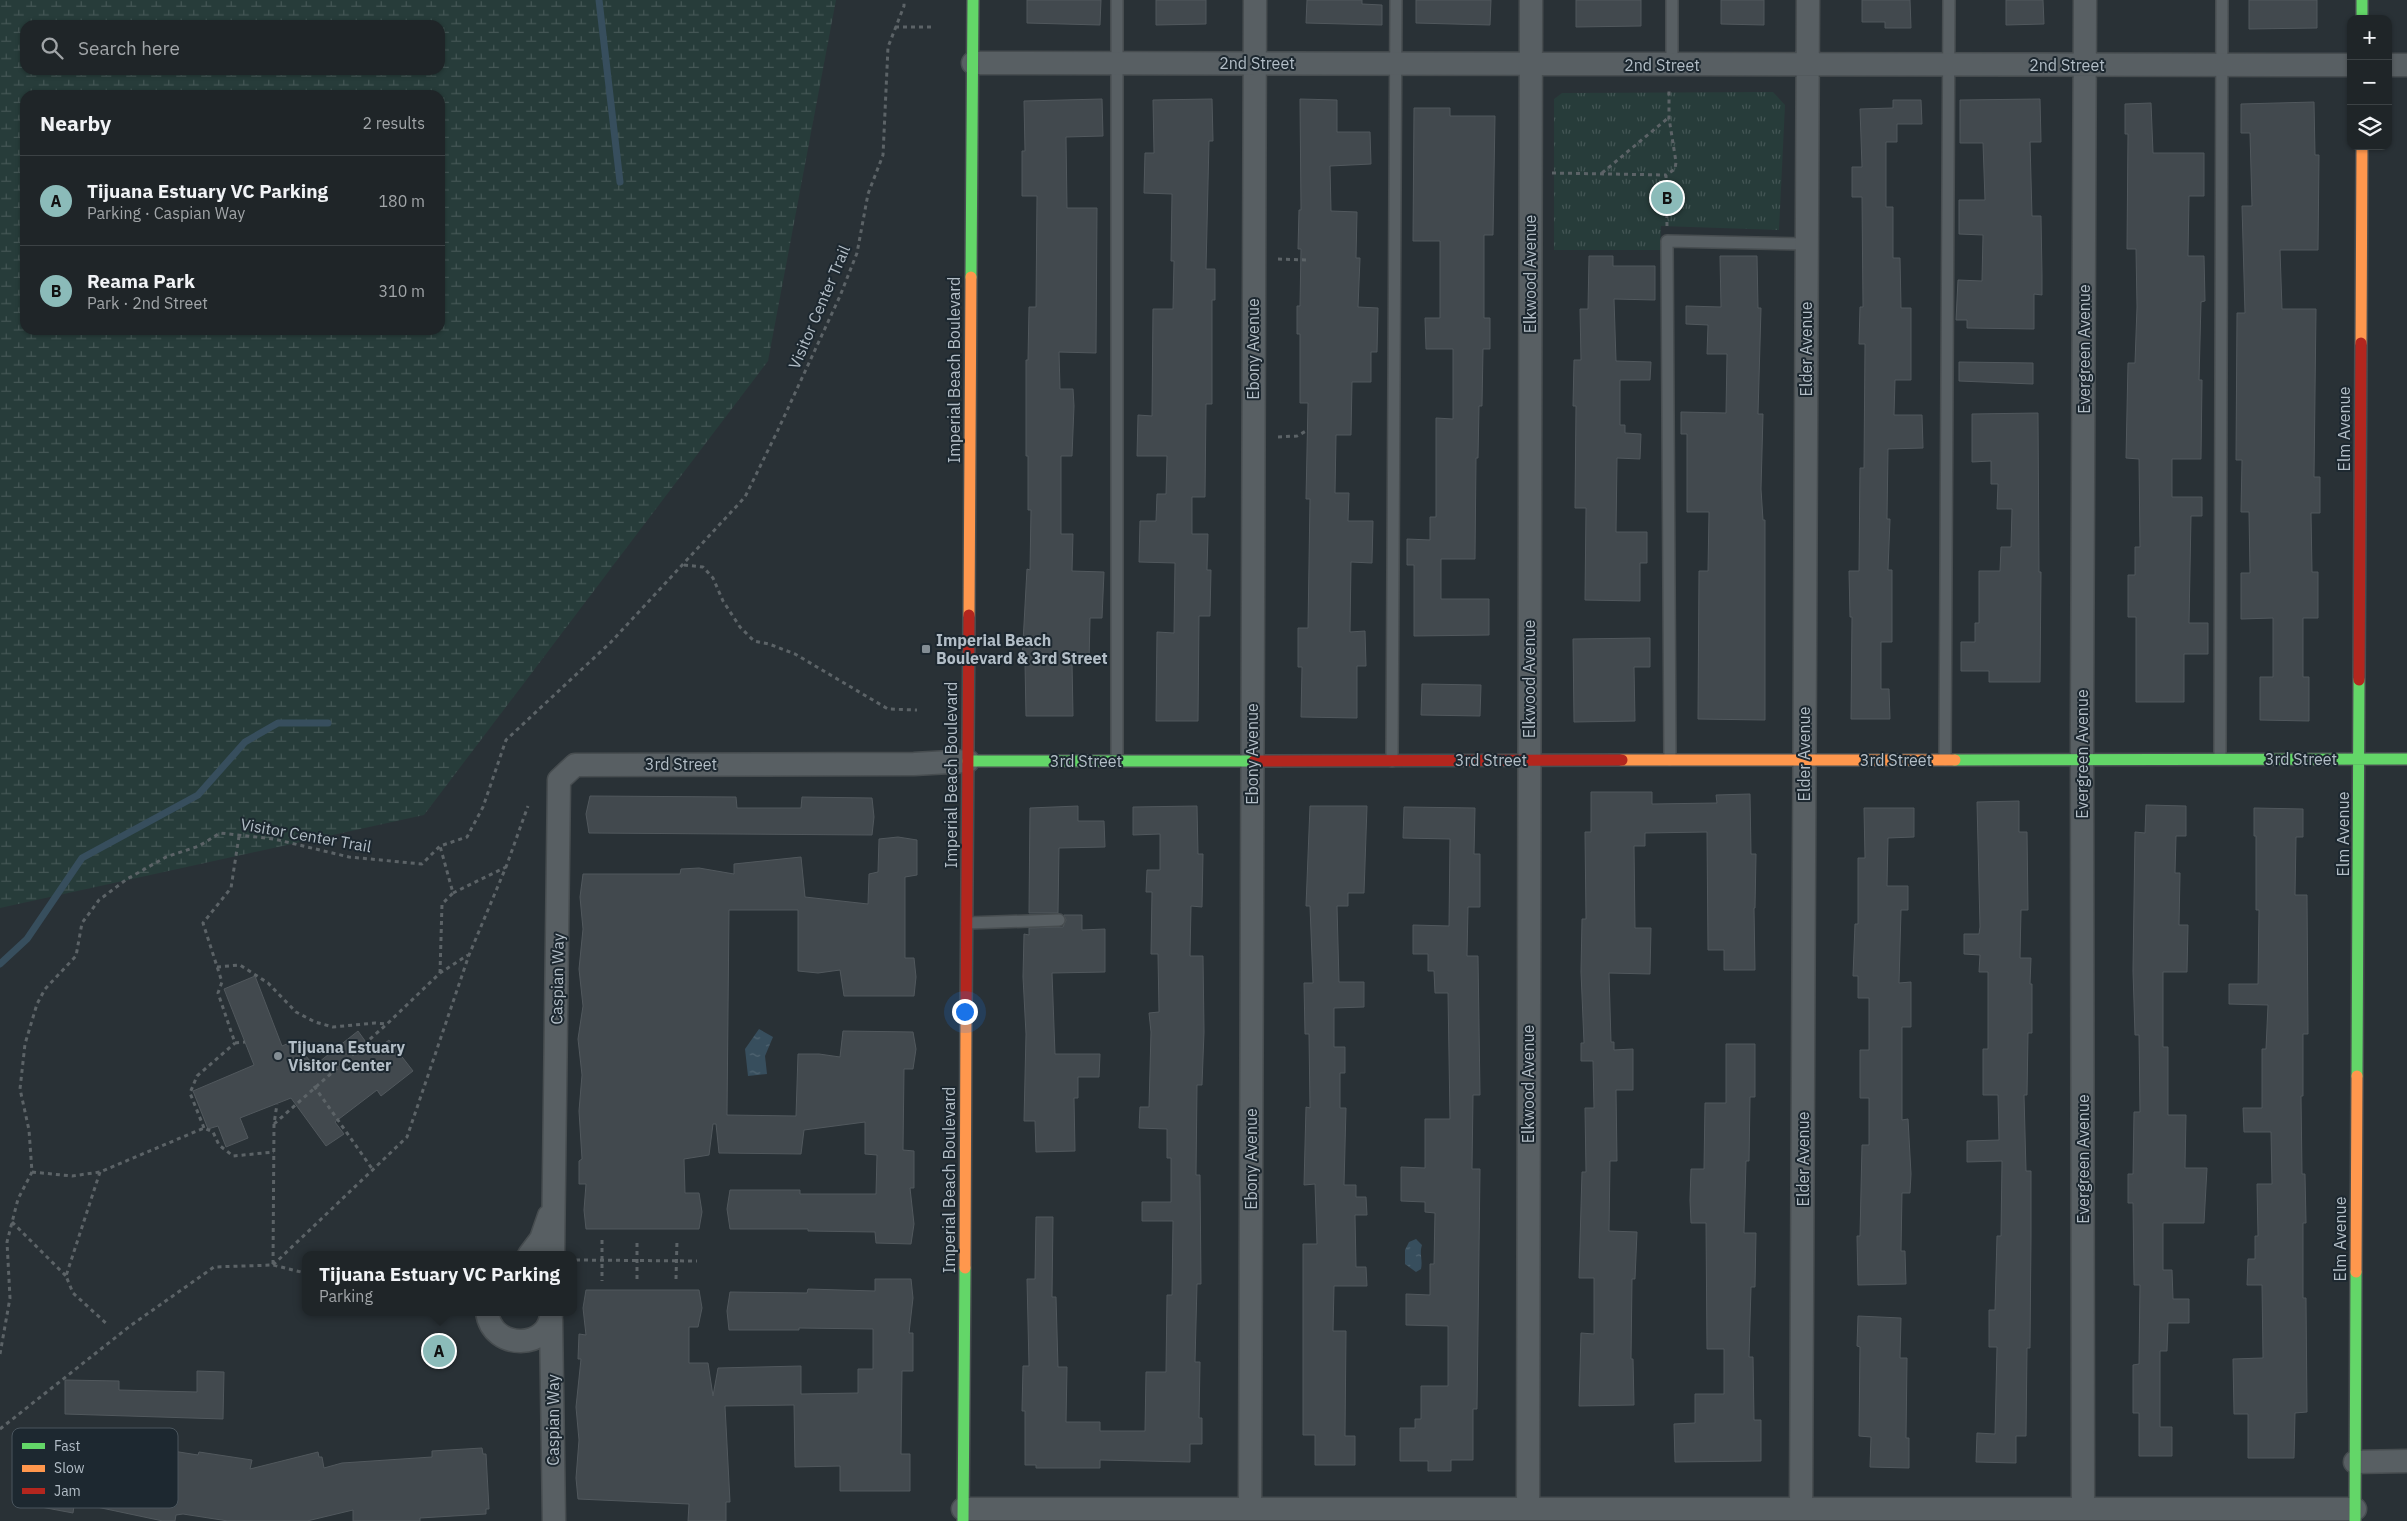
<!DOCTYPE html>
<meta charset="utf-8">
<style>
:root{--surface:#1f2528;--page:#2c3134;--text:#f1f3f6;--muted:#a1a5a8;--line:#3c4245;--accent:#8bbbb9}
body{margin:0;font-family:"IBM Plex Sans",sans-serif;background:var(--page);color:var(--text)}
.controls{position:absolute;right:15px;top:15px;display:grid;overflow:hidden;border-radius:10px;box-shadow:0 1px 4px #0004}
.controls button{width:45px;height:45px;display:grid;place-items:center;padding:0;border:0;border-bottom:1px solid var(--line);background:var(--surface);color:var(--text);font:25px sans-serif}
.you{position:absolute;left:964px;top:1011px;width:18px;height:18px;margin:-12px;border:4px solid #fff;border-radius:50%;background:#1a73e8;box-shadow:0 0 0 8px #1a73e833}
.badge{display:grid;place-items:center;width:32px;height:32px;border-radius:50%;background:var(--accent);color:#111;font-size:16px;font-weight:700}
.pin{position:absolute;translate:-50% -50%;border:2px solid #fff;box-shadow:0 1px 5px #0006}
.popup{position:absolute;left:302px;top:1251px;width:275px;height:65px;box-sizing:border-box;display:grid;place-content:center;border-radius:10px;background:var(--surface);filter:drop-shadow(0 1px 4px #0005);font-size:16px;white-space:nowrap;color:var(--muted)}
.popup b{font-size:19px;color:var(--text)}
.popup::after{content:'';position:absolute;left:50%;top:100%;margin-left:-10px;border:10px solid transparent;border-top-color:var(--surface)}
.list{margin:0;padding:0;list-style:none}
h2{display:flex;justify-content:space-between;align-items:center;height:65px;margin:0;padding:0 20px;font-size:21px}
h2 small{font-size:16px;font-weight:400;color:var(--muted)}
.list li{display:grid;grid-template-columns:32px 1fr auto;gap:15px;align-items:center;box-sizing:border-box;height:90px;padding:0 20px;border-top:1px solid var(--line)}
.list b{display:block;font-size:19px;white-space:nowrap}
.list p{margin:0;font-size:16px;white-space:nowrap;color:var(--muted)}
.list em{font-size:16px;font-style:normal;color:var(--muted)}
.icon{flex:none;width:28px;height:28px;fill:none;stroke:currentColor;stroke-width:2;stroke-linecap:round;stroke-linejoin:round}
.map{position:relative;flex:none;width:2407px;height:1521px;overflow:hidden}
.search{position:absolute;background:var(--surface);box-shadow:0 1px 4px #0004;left:20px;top:20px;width:425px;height:55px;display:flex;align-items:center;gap:12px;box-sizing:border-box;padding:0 18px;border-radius:15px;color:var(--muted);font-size:19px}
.panel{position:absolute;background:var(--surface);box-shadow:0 1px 4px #0004;left:20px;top:90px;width:425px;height:245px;border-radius:15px}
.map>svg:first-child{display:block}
.wetland{fill:url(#wetland-marsh);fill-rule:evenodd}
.park{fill:url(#park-tufts)}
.water{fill:url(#water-ripples)}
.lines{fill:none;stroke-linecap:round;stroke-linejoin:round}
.stream{stroke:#374e5d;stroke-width:7}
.building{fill:#42494e;stroke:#51585d}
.lane-casing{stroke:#474d50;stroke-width:14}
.street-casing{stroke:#474d50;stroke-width:25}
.fast-casing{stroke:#474d50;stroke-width:14}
.slow-casing{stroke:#474d50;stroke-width:14}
.jam-casing{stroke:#474d50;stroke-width:14}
.path{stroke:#5c6367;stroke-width:3;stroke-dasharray:4 4;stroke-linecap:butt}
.lane{stroke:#585f63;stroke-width:11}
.street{stroke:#585f63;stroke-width:22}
.fast{stroke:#63d668;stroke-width:11}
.slow{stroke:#ff974d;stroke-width:11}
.jam{stroke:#b3261e;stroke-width:11}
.poi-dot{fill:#838d94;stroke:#1d2830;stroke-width:2}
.labels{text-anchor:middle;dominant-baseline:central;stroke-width:4;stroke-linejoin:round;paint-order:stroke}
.street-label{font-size:16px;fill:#b3bec7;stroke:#1d2830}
.poi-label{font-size:16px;font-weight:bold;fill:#b3bec7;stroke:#1d2830;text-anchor:start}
.key{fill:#1d2830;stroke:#4a555d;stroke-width:1}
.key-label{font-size:14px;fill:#b3bec7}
</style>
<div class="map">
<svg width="2407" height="1521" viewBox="0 0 2407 1521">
<defs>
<pattern id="wetland-marsh" width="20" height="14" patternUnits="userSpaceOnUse" patternTransform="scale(1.25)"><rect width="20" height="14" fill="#273c3a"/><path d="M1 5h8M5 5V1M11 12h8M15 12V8" fill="none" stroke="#445655"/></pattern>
<pattern id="park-tufts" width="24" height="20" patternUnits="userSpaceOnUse" patternTransform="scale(1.25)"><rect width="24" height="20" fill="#273c3a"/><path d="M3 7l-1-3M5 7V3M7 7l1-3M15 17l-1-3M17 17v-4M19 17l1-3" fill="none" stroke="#445655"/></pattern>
<pattern id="water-ripples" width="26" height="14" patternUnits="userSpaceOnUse" patternTransform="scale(1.25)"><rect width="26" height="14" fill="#374e5d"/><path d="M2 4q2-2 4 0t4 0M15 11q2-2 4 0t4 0" fill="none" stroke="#526673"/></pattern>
</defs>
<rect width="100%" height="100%" fill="#293136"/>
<path class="wetland" d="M0,0H836L768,361L424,815L0,908ZM25,25H440V70H25ZM25,95H440V330H25Z"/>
<path class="park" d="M1773,92L1785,105L1779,230L1661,226L1660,250H1554V99L1562,93Z"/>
<path class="water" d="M759,1029L773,1037L765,1056L767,1074L748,1076L745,1049Z
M1416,1239L1422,1245C1419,1254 1423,1260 1421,1269L1416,1272L1405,1264V1250L1409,1242Z"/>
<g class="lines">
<path class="stream" d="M599,0L620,182
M0,964L27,939L82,858L198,795L245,742L278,723H328"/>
</g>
<path class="building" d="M1027,0H1101L1100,25L1027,23Z
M1156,0H1206V24L1156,25Z
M1307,0H1362V4L1382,5V25L1306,23Z
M1416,0H1491L1490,25L1416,23Z
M1576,0H1641V26L1576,27Z
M1721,0H1764V25L1721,24Z
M1862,0H1910L1911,28H1885V22H1862Z
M2006,0H2043L2044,24L2006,25Z
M2249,0H2317V28L2249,29Z
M1102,99L1103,136L1066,137L1067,208H1097L1096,353L1059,352L1060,389H1073L1074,406L1072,456H1061V534H1073L1072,571L1104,572L1102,618H1090L1089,662H1072L1073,716H1026L1025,662L1022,661L1027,569L1030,570L1031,510H1028V456H1026V360H1028L1029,307H1036L1037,196H1022V151H1025L1024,101Z
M1212,99L1213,141H1209L1206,269H1215V300H1212V404H1206L1205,497H1192V534H1208L1207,570H1211L1210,616H1199L1198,721H1156L1157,632L1174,633L1175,563L1139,562L1140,521H1156L1157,494H1166L1167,456H1137L1138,415L1152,416L1153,309H1173L1174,261H1171L1172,194L1144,193L1145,153H1154L1153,100Z
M1300,99L1337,100V132H1370L1371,164L1330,166L1331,211L1357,212L1356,258H1360L1358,307L1378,308L1377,352H1371V382H1352L1351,435H1336L1335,493H1349L1348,521H1373L1372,563L1351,562L1350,632L1365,631L1366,666H1357V718L1301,717L1302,667H1298V628H1308L1310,499H1306L1308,403H1300V334H1297V306H1300L1301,249H1298L1299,210H1301Z
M2040,99L2041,142H2030L2032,216H2041L2042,275V295L2034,294V329L1967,328V320H1956L1958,280L1982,281L1983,235L1959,234V200H1985L1983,143H1960V100Z
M1893,100H1921L1922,124H1897V142H1886V207H1893V258H1900L1901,308H1911V380H1895L1894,415H1922L1923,448L1888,449L1887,519H1890L1888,570H1892V642H1881V689H1889L1890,719H1851L1852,617H1850L1849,571H1859L1860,468H1864L1865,344H1859L1860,307H1863L1862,197H1852V167H1862L1860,109L1893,108Z
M2314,102L2315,155H2319L2318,250H2280L2282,309H2316L2314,477H2320V513H2311L2312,572H2318V618H2303V677H2309V721L2260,720V677H2273V618L2241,619V573H2250L2249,512H2241L2242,460H2236L2237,313H2245L2242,206H2252L2250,133H2241V104Z
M2151,103L2153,153H2204V196H2189L2188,256H2204L2205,301L2201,302L2199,380H2202L2201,459H2172V497H2202V516H2191L2189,623H2208V654H2184V702H2136V617H2128V575H2135V547H2140L2139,459L2126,458L2128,363H2135L2137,307L2136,249H2127L2128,134H2125V104Z
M1414,108H1450V116H1495L1493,235H1484V318H1490V349H1483L1482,406H1479L1478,458H1476L1475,559H1441V599H1489V635L1414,636V565H1407V539L1430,540V517H1436V418L1453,419V349H1426L1425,318H1440V241H1413Z
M1589,256H1613V266H1655V300L1614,299L1616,361L1651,362L1650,380H1620V425H1625V433L1641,434L1640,459L1617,458L1616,532H1647V563H1640V601L1585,600L1586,508H1575L1576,406H1573L1574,360H1581L1580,309H1588Z
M1720,256H1757L1758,308H1761L1758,414H1763L1761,489L1763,520H1765V720L1698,719L1699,571H1708L1709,512H1687V434H1681V412L1726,413L1727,354H1707L1708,325L1686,324V306L1721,307Z
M1959,362L2033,363V384L1959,381Z
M2038,413L2039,572H2041L2040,682H1989V671H1961V642H1975V623H1979V571H2000L2001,547H2011L2012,509H1997L1998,484H1991V461L1972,462V414Z
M1650,638V667H1634L1635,721L1574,722L1573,639Z
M1422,684L1481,685L1480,716L1421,715Z
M1591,792H1652V804L1717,803L1716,795L1750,794L1751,854H1756L1755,908H1754L1755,970H1724V950H1708L1707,832L1645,833V846H1634L1635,928H1651L1650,974L1609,973L1611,1042H1614V1050L1633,1049V1090H1616L1617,1161H1610L1609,1231L1637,1232L1635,1279H1632L1631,1359H1633L1634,1405L1579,1406L1581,1333L1594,1334V1278H1579L1582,1172H1586L1585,1108H1594L1593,1061H1581V1043H1584L1581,972L1582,919H1586L1585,832H1591Z
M590,796L736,797L737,808H801L802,797L872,798L874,817L872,835L589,833L586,814Z
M2019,801V832H2027L2028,910H2021L2020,958H2031L2030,984H2032V1033H2028L2027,1095H2024L2026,1171H2031V1237L2030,1348H2027L2026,1436H2016V1463L1976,1462L1977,1433L1995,1434L1997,1347H1989V1310H1995L1997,1236H2001L2002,1161L1967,1162V1141L1999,1140L1998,1095H1983V1049H1988V972H1979L1980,955L1964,954V934H1979L1980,927L1977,802Z
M2146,805L2186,806V836H2176L2175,873H2180L2179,925H2188L2187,972H2163V1047H2168V1115H2186L2185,1168H2207L2204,1223H2163V1270H2172L2173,1299H2189V1323H2168L2167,1351H2160V1427H2172V1456H2139V1413H2133V1365L2139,1364L2140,1285H2134L2133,1203H2128V1174H2133L2134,1112H2140L2139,1035H2135L2133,971L2135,832L2145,833Z
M1078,806V821H1104L1105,847L1059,848L1058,913H1029L1030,808Z
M1197,806L1198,854H1203L1202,907L1191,906L1190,956H1203L1204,1032L1202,1085H1197L1196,1175H1200L1201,1284H1197L1195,1362H1200L1199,1418H1202V1444H1190V1462L1100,1460V1468H1036V1465H1025V1411H1022L1023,1366H1029L1027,1279H1035L1036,1217H1053L1052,1297H1056L1058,1367H1067L1066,1422H1100V1431H1145L1146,1372H1166L1167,1295H1172L1173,1221H1142V1202H1171V1158H1167V1129L1139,1128L1140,1107H1149L1151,1032L1149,1013L1159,1012L1158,954H1151L1152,892H1146L1147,870H1160V834L1133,835V807Z
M1310,806H1367L1364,893H1348V906H1337L1339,982H1364V1007L1334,1008V1047H1345V1073H1340V1108H1346L1344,1185H1356V1197H1366L1367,1215H1355L1356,1267H1366L1367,1286H1334L1333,1331H1346L1345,1436H1355V1465H1315V1435H1303V1244H1317L1315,1184L1304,1185L1306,1107L1310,1108L1309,1034H1305L1304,983H1313L1310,906H1306Z
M1404,807L1475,808L1474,854H1480V907H1468L1467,956H1478L1480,1095H1473L1472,1169H1480L1477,1409H1473V1460H1451V1471H1428V1461H1400V1428H1415V1419H1421V1386H1448V1326L1406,1325V1294L1430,1295V1264H1434L1435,1213L1425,1212V1202L1401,1201V1167L1425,1168V1119H1450L1448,993H1435L1434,971H1428V954H1413V925L1449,926L1450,839L1403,838Z
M1864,808H1914V837L1888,838L1887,886H1908V910H1901L1899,983L1911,982V1027H1902V1120L1908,1119L1911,1174L1910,1193H1902L1901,1251H1905L1906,1284L1858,1285L1857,1236H1860L1862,1145H1869V1098H1860V1050H1869V998H1858V976H1853L1855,924H1858V858H1865Z
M2254,808L2303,809V837H2296L2295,895H2307L2308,1034H2303V1096H2301L2302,1174H2305L2306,1223H2303V1298H2306L2307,1412L2295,1413L2294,1458H2248V1414H2234L2233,1359L2263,1358L2262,1285H2247L2248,1259H2255V1236H2258L2257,1184H2272L2271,1132H2244L2243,1108H2262V1049H2266L2268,1005L2229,1004V984H2258L2259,910H2256V836H2254Z
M898,837L917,840V875L905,877V958H914L916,977L914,996H844L840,970L818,973L798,971V910H729L727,1115L796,1116L798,1054H819L840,1057L843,1031L913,1032L916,1049L913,1069H904L903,1150L914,1151V1188H910L914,1224L911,1244L876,1243L875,1232L808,1231V1229H730L727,1209L730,1190H800V1194H876L877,1155L865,1154V1122L804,1130L801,1154L719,1153L716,1124H713L709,1155L684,1159L685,1193H699L702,1212L699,1229H586L584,1210L586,1184H579V1161L582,1159L579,1111L582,1075L578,1039L583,1006L579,969L583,929L580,897L583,874H680L681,869L699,868L734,874V864L801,857L805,897L868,904L869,874L878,872L879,839Z
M1064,915H1082V930L1105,929V972L1052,973L1055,1054H1100L1099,1077H1078V1098H1074L1075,1151L1036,1152L1035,1121H1024L1026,1034L1023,977L1024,934L1029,935V928L1063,927L1066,920Z
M255,976L282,1046L294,1041L314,1066L358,1031L373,1052L389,1040L413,1071L381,1096L377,1090L335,1122L344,1134L326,1146L291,1098L240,1118L248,1138L226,1147L218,1126L208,1129L193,1091L254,1065L224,989Z
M1726,1044H1755V1097H1750L1749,1161H1746L1744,1233H1756L1755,1287H1751L1749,1357H1753L1754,1420H1761V1461L1675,1462L1674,1424L1695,1423V1394H1724V1349H1707L1706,1223H1691L1690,1200L1691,1169H1704L1705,1103H1726Z
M875,1279H911L913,1298L909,1333H913V1371H902L901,1454H910V1491H840V1466L795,1467L794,1405L725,1406L730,1502H726V1521H688L689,1504L578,1499L576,1478L579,1440L576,1407L581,1359H578L579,1334L586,1335L583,1308L586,1290H699L702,1308L698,1327H689V1363H708L713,1396L718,1368L801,1366V1394L858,1393V1369H873V1329L799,1328V1330H729L727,1311L730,1292L807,1293L808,1289L875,1291Z
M1858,1316L1901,1318L1900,1358H1907L1906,1438H1909V1468L1870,1467L1871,1437L1859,1436L1860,1347L1857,1346Z
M197,1371L224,1372L223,1419L65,1414V1380L119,1381V1390L197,1392Z
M128,1444L198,1455L199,1452L252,1460L250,1469L318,1452L319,1457H322L324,1468L342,1463L432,1457V1451L482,1448L483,1454H486L489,1509H486V1514L420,1518V1521H353V1510L307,1521H228L183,1514L176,1515L175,1521H163L92,1506H74L73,1513L41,1507L42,1501L31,1499L33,1494L29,1493L36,1452L42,1453L43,1450L56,1452L57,1447H65L117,1456L118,1452L126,1453Z"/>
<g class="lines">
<defs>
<path id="lane" d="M1672,0V65
M2220,759L2222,0
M1670,760L1667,241L1807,244
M1945,760L1949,0
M1117,761V0
M1392,761L1396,0
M967,923L1059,920"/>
<path id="street" d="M973,63L2351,65
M2388,65H2407
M529,1255L541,1239L549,1216
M553,1255L559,780L575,765L914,764L968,761
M487,1312C492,1352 551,1349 551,1313
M551,1320L554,1521
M2355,1462L2407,1461
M963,1509H2355
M1250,1509L1255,0
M1528,1509L1531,0
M1801,1509L1808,0
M2083,1509L2082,725L2085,0"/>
<path id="fast" d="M2362,0V19
M971,277L973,0
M1955,760L2407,759
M968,761H1254
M2357,1076L2359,680
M963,1521L965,1268
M2355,1521L2356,1272"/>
<path id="slow" d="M2361,343L2362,146
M969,615L971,277
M1622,760H1955
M965,1268L966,1016
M2356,1272L2357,1076"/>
<path id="jam" d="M2359,680L2361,343
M1254,761L1622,760
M966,1016L969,615"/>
</defs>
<use href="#lane" class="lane-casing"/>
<use href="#street" class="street-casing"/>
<use href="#fast" class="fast-casing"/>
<use href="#slow" class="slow-casing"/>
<use href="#jam" class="jam-casing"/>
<path class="path" d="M895,27H932
M1552,173L1666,175
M1602,173L1668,118
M1667,226L1666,175L1675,169L1676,162L1669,118V89
M1278,259L1308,260
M1278,437L1297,436L1306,431
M684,565L703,567L713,578L723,601L740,627L754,641L769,644L795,654L888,709L917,710
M239,836L231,888L203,923L222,982L218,993L235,1043L245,1042
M453,893L506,867
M217,967L240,965L268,983L296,1012L315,1022L333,1027L375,1023L387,1024
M440,973L442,904L453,893L440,846
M314,1086L373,1170
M274,1124L387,1024L440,973L468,955
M204,1128L190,1093L197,1076L235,1043
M32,1172L72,1176L100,1172L204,1128L213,1132L219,1145L233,1156L274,1152
M100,1172L66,1276L73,1293L108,1325
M12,1222L66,1276
M602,1240V1281
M576,1260L697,1261
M273,1264L274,1124L277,1104
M273,1265L407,1137L469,955L506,867L528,806
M637,1279V1241
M676,1279L677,1240
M0,1354L10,1298L7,1242L18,1199L32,1172L29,1130L20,1089L25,1044L37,1004L45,989L76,956L82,923L99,900L127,879L166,857L199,846L220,833L274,839L349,857L422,864L440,846L467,837L483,807L506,740L611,642L745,497L777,432L840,296L857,253L868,194L883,155L888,47L904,6V0
M0,1429L130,1326L214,1267L273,1265L305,1273"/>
<use href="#lane" class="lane"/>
<use href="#street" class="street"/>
<use href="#fast" class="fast"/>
<use href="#slow" class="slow"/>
<use href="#jam" class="jam"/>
</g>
<g class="poi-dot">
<rect x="921" y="644" width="10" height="10" rx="2.5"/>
<circle cx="278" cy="1056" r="5"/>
</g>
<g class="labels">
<g class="street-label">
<text x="1257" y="63">2nd Street</text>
<text x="1662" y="65">2nd Street</text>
<text x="2067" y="65">2nd Street</text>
<text transform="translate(1530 274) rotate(-90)">Elkwood Avenue</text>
<text transform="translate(819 307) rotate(-67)">Visitor Center Trail</text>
<text transform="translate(1253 349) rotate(-90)">Ebony Avenue</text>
<text transform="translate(1806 349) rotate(-90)">Elder Avenue</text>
<text transform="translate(2084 349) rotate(-90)">Evergreen Avenue</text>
<text transform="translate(954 370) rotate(-90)">Imperial Beach Boulevard</text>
<text transform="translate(2344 429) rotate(-90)">Elm Avenue</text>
<text transform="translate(1529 679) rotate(-90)">Elkwood Avenue</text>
<text transform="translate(1252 754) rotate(-90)">Ebony Avenue</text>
<text transform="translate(1804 754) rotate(-90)">Elder Avenue</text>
<text transform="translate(2082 754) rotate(-90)">Evergreen Avenue</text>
<text x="2301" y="759">3rd Street</text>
<text x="1491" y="760">3rd Street</text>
<text x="1896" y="760">3rd Street</text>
<text x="1086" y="761">3rd Street</text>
<text x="681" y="764">3rd Street</text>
<text transform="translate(951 775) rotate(-90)">Imperial Beach Boulevard</text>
<text transform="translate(2343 834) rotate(-90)">Elm Avenue</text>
<text transform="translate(306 835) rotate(10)">Visitor Center Trail</text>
<text transform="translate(557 979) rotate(-89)">Caspian Way</text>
<text transform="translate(1528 1084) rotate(-90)">Elkwood Avenue</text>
<text transform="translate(1251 1159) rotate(-90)">Ebony Avenue</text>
<text transform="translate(1803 1159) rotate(-90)">Elder Avenue</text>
<text transform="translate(2083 1159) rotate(-90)">Evergreen Avenue</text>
<text transform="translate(949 1180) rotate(-90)">Imperial Beach Boulevard</text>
<text transform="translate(2340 1239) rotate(-90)">Elm Avenue</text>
<text transform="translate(553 1420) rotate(-90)">Caspian Way</text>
</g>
<g class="poi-label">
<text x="936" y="640">Imperial Beach<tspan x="936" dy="18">Boulevard &amp; 3rd Street</tspan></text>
<text x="288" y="1047">Tijuana Estuary<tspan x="288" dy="18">Visitor Center</tspan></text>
</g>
</g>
<rect x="12" y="1428" width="166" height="80" rx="8" class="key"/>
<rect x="22" y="1443" width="23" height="6" fill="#63d668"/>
<rect x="22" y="1465" width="23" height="7" fill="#ff974d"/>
<rect x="22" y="1488" width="23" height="6" fill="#b3261e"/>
<g class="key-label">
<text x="54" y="1451">Fast</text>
<text x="54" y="1473">Slow</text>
<text x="54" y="1496">Jam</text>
</g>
</svg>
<div class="controls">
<button>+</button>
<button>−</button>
<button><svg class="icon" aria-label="layers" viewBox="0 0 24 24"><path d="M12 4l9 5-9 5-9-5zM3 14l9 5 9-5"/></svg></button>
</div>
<div class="you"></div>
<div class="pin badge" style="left:439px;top:1351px">A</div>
<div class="popup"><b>Tijuana Estuary VC Parking</b>Parking</div>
<div class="pin badge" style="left:1667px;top:198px">B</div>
<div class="search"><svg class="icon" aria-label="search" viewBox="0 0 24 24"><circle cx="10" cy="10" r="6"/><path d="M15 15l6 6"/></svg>Search here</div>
<section class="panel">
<h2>Nearby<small>2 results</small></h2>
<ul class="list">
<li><span class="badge">A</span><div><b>Tijuana Estuary VC Parking</b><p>Parking · Caspian Way</p></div><em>180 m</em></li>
<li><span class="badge">B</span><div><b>Reama Park</b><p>Park · 2nd Street</p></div><em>310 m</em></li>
</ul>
</section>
</div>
